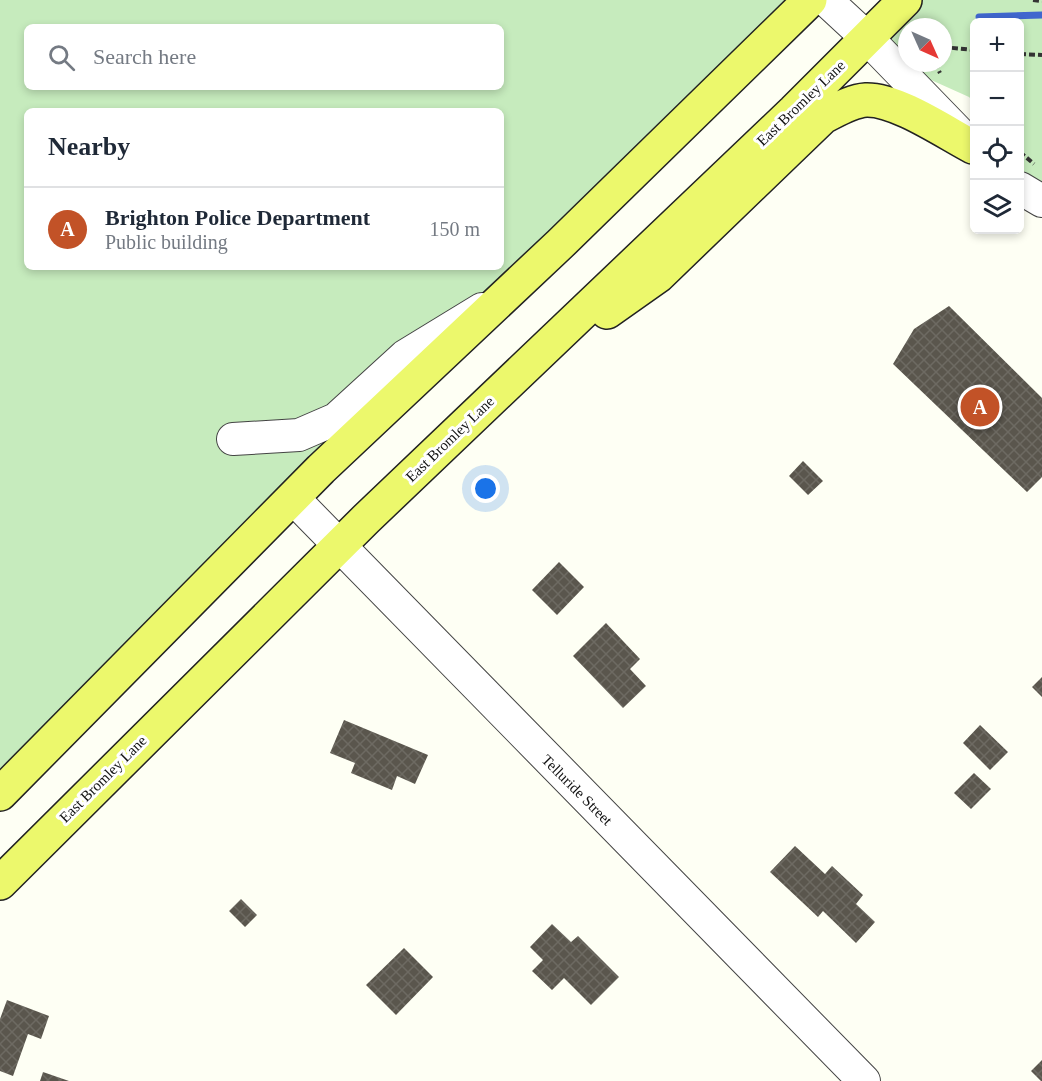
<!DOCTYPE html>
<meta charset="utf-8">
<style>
:root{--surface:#fff;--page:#f6f6f7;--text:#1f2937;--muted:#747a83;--line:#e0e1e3;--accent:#c25227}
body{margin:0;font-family:"Times New Roman",serif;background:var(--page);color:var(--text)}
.controls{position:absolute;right:18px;top:18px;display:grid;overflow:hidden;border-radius:9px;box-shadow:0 3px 9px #0003}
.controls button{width:54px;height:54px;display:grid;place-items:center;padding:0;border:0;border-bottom:2px solid var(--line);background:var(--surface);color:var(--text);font:30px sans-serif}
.compass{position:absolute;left:898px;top:18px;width:54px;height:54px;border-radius:50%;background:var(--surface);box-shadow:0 3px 9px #0003;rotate:135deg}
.you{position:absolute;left:486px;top:489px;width:21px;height:21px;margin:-15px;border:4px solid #fff;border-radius:50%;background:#1a73e8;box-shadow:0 0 0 9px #1a73e833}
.badge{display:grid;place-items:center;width:39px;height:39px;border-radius:50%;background:var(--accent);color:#fff;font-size:20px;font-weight:700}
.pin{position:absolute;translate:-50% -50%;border:3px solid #fff;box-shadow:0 2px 6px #0006}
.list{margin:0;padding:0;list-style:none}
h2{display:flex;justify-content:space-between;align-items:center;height:78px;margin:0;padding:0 24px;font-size:26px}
h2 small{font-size:20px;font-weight:400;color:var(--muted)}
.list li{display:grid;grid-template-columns:39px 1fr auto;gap:18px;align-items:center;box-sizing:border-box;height:84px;padding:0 24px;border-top:2px solid var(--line)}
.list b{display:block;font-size:22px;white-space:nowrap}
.list p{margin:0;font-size:20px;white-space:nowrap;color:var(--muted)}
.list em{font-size:20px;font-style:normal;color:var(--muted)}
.icon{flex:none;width:33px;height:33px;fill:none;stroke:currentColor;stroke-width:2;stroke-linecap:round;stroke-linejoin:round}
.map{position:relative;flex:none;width:1042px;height:1081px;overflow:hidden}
.search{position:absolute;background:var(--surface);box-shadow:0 3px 9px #0003;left:24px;top:24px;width:480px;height:66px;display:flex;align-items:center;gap:15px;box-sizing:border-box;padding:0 21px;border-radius:9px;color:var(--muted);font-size:22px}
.panel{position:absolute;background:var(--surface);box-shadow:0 3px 9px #0003;left:24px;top:108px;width:480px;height:162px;border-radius:9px}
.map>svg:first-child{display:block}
.grass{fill:#c6ebbd;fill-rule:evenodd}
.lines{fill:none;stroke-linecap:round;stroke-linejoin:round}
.stream{stroke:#4067ce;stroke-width:7}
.building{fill:url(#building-cross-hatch)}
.minor-casing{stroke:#444;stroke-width:34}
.major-casing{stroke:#222;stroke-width:36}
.path{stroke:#333;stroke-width:4;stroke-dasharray:6 3;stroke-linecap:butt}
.minor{stroke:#fff;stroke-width:32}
.major{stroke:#ecf86c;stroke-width:33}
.labels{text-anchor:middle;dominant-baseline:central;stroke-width:6;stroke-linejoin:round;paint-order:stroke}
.street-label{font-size:15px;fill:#111;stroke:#fff}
</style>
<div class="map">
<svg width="1042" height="1081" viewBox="0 0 1042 1081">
<defs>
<pattern id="building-cross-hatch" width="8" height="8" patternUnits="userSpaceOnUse" patternTransform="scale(1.5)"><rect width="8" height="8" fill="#5a564d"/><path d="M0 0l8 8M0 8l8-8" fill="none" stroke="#6d6a62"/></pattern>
</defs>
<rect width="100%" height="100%" fill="#fefff4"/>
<path class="grass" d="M0,0H810L0,789ZM27,27H501V87H27ZM27,111H501V267H27Z
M904,0H1042V201L1020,188V22H974V102L969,97L891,62L867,38ZM907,27H943V63H907Z"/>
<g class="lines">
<path class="stream" d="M979,17L1042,15"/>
</g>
<path class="building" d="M949,306L1042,398V477L1027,492L893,364L914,329Z
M803,461L823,481L808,495L789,476Z
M559,562L584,587L557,615L532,590Z
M606,623L640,659L630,669L646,686L623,708L573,656Z
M1042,677V697L1032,687Z
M344,720L428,755L415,784L397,776L392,790L351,773L355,763L330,753Z
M980,725L1008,752L990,770L963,743Z
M974,773L991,789L971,809L954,793Z
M795,846L825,874L832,866L863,895L856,904L875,922L856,943L823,911L818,917L770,872Z
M241,899L257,915L245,927L229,911Z
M552,924L571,942L578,936L619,977L591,1005L564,978L552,990L532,971L543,960L530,947Z
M404,948L433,977L396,1015L366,985Z
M7,1000L49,1016L41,1039L28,1034L13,1076L0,1071V1019Z
M1042,1060V1081H1041L1031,1071Z
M43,1072L69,1081H40Z"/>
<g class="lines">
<defs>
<path id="minor" d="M826,0L867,38L961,135
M1020,188L1042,201
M233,439L299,435L336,419L405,356L482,309
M293,498L864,1081"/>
<path id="major" d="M607,312L658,276L823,117C837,110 851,101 866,100C897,99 946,133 973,147
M0,794L321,469L560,244L810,0
M0,883L366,519L794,111L905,0"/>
</defs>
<use href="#minor" class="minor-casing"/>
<use href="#major" class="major-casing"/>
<path class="path" d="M1033,0L1042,1
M943,47L974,50
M1020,54L1042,55
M935,63L940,73
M1020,152L1034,164"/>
<use href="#minor" class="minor"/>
<use href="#major" class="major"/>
</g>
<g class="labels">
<g class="street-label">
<text transform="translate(801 103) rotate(-44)">East Bromley Lane</text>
<text transform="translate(450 439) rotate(-44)">East Bromley Lane</text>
<text transform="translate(103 779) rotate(-45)">East Bromley Lane</text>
<text transform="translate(577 790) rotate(45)">Telluride Street</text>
</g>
</g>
</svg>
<div class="controls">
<button>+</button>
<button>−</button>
<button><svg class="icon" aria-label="locate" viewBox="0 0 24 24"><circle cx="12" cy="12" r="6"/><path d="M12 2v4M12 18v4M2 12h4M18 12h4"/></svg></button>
<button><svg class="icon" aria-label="layers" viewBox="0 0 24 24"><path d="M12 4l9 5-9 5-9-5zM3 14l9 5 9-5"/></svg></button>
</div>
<svg class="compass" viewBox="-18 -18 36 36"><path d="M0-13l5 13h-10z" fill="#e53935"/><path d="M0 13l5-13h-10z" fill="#747a83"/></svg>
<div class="you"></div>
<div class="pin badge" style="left:980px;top:407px">A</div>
<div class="search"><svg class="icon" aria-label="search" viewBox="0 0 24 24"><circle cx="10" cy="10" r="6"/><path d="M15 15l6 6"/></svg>Search here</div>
<section class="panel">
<h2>Nearby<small></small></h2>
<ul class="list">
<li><span class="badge">A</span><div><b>Brighton Police Department</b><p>Public building</p></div><em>150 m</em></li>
</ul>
</section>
</div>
